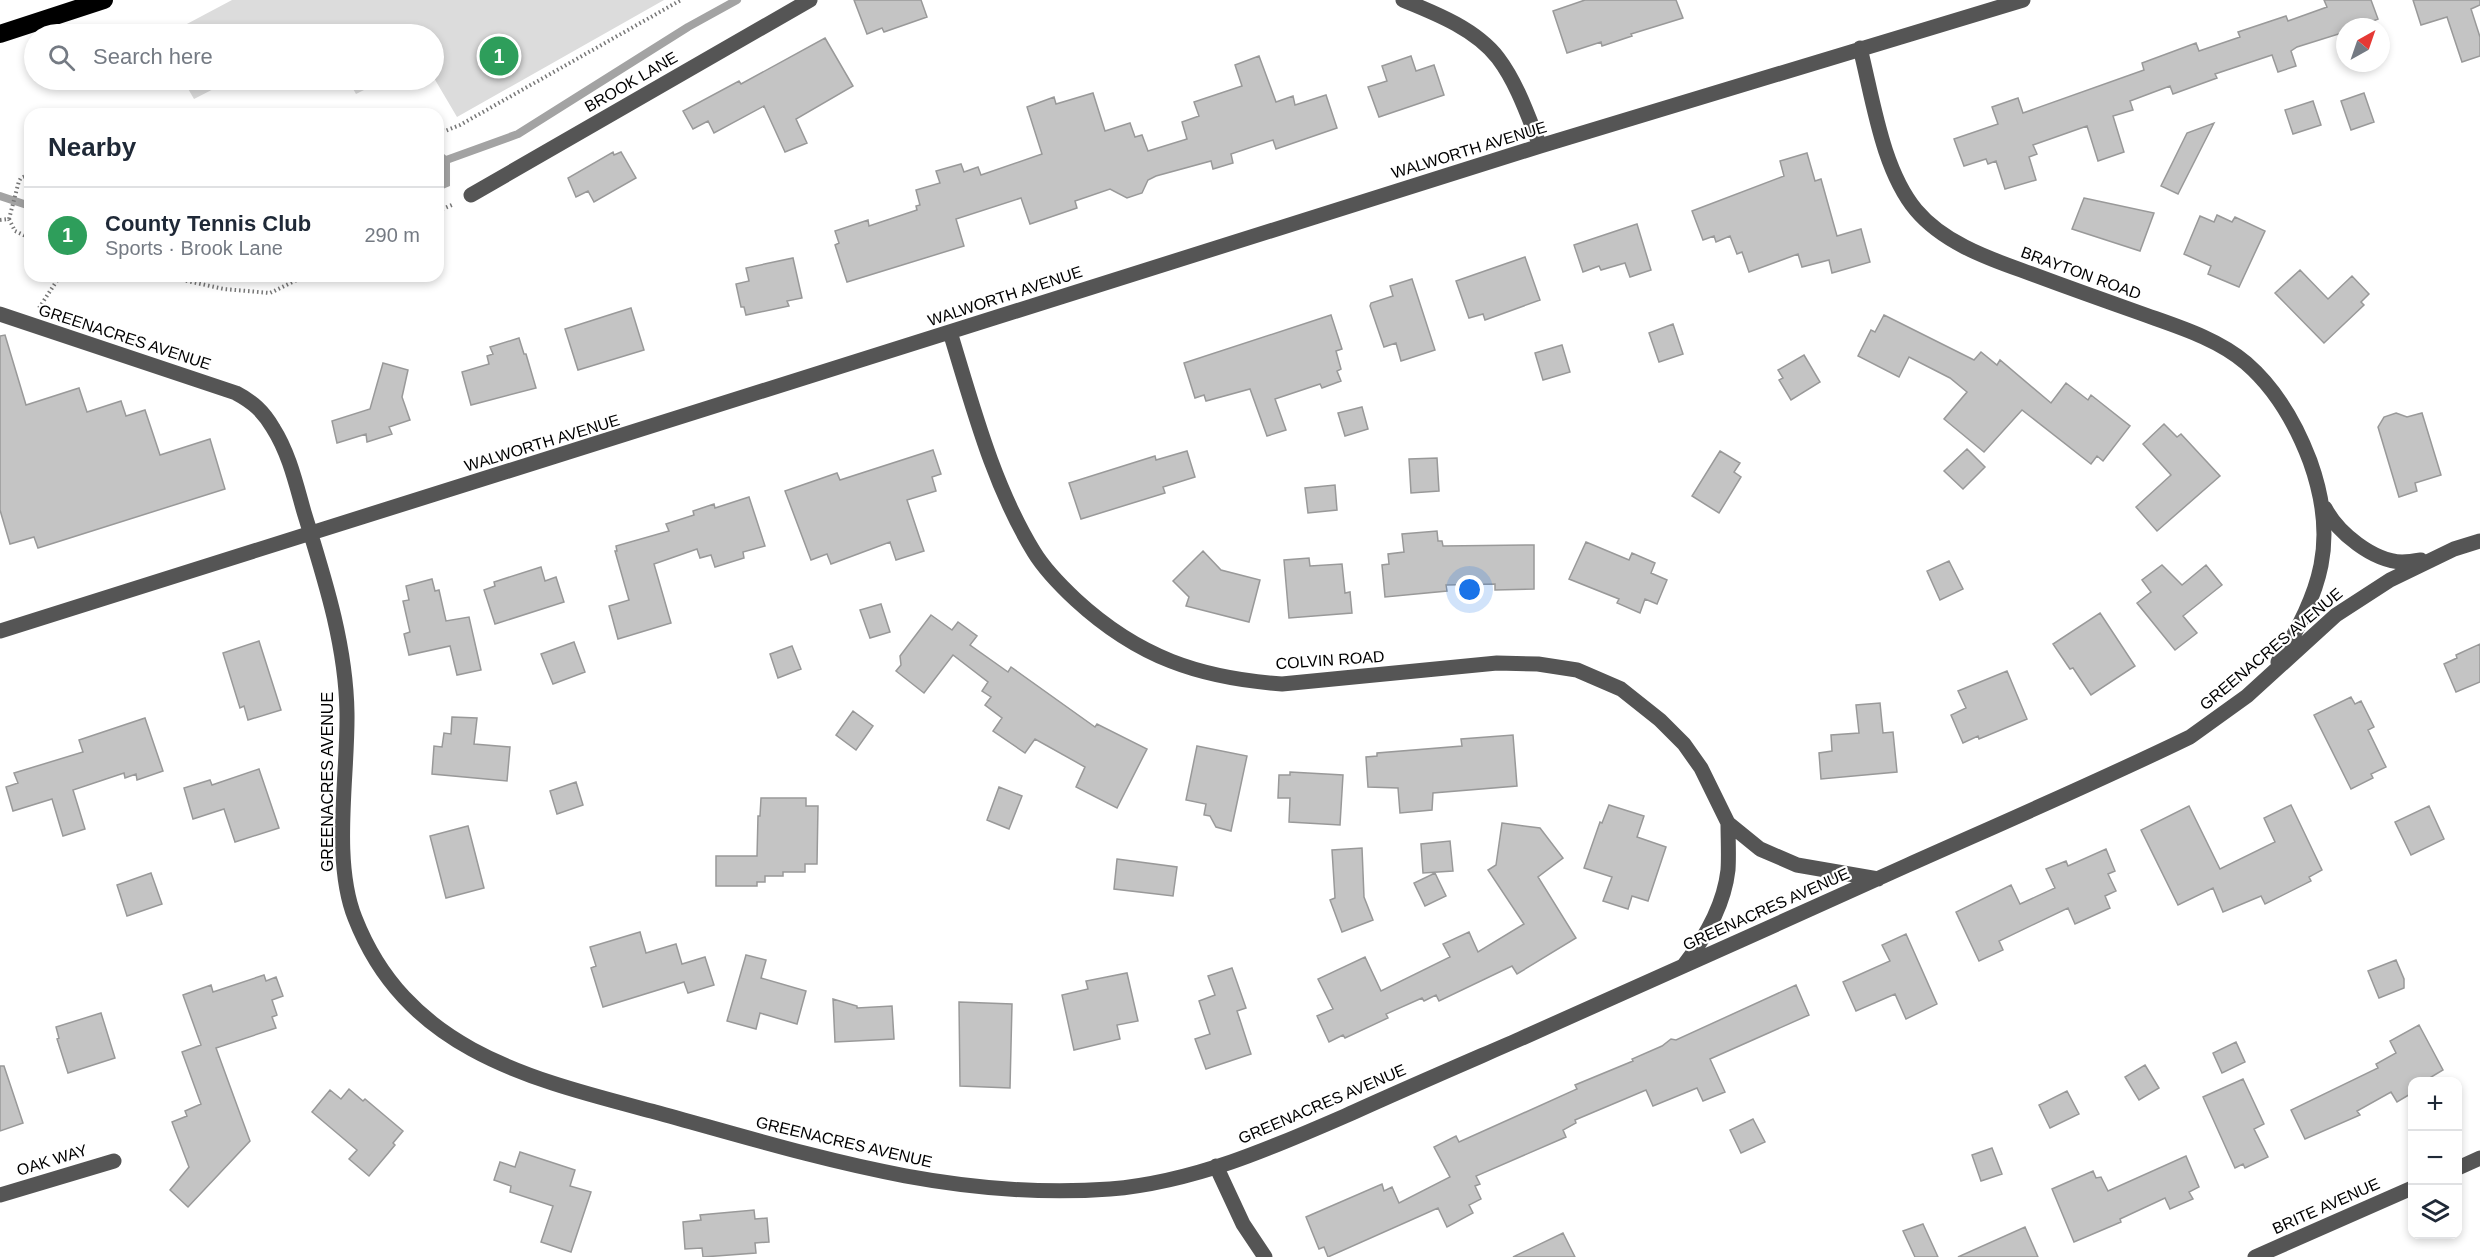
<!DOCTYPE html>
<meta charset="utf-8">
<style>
:root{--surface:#fff;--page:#f2f2f3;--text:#1f2937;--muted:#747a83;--line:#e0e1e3;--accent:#1a73e8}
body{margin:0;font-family:Arial,sans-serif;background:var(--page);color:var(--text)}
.controls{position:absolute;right:18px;bottom:18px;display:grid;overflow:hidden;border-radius:12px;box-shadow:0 3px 9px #0003}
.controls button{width:54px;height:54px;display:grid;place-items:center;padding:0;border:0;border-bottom:2px solid var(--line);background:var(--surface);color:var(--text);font:30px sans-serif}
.compass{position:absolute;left:2336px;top:18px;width:54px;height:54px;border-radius:50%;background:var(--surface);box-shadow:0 3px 9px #0003;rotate:40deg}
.you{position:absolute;left:1470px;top:590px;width:21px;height:21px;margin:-15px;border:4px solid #fff;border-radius:50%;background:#1a73e8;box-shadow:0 0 0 9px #1a73e833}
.badge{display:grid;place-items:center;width:39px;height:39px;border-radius:50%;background:var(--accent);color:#fff;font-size:20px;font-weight:700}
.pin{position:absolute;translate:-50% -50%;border:3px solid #fff;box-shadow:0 2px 6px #0006}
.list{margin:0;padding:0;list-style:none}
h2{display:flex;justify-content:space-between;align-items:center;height:78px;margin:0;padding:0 24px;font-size:26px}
h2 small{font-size:20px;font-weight:400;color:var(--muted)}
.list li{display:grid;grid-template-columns:39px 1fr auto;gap:18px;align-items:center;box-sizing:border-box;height:96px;padding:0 24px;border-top:2px solid var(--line)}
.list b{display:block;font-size:22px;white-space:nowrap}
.list p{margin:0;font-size:20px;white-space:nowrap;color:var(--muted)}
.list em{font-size:20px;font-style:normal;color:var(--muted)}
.icon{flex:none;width:33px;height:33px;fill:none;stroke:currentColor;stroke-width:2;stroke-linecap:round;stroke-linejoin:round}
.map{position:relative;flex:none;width:2480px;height:1257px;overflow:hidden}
.search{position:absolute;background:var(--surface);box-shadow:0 3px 9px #0003;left:24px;top:24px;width:420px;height:66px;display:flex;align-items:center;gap:15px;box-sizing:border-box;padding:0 21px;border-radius:33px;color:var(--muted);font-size:22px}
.panel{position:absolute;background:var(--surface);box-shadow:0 3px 9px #0003;left:24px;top:108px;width:420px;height:174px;border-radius:18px}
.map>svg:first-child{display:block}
.green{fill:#dcdcdc}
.water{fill:#a3a3a3}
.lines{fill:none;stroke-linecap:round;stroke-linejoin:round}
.stream{stroke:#a3a3a3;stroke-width:8}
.building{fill:#c4c4c4;stroke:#999;stroke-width:1.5}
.path{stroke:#777;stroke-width:4;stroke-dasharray:1.5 3;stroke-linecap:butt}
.minor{stroke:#555;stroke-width:15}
.highway{stroke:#000;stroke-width:18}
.labels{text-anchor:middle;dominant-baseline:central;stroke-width:4.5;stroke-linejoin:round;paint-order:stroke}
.street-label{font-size:16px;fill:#000;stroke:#fff}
</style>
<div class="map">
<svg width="2480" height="1257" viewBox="0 0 2480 1257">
<rect width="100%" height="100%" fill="#fff"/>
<path class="green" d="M232,0H664L457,117L434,78V34H168Z
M183,80H231L194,99Z
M348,80H384L356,94Z"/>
<path class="water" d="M438,149L450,159V186L438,191Z"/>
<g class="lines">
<path class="stream" d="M438,163L518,134L688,27L737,0
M0,196L30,206"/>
</g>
<path class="building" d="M854,0H921L927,17L884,32L882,28L867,34Z
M1585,0H1676L1683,18L1631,34L1632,36L1602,46L1601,42L1567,53L1553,11Z
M2324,0H2371L2378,19L2358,27H2345V32L2297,47L2291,51L2296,66L2278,72L2272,55L2215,74L2217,78L2173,94L2170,86L2130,101L2133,110L2113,116L2124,152L2098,161L2087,126L2033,145L2037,154L2029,157L2036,180L2005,189L1996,161L1988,164L1986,159L1964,166L1954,139L1998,124L1992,107L2018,98L2023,113L2144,70L2142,63L2196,43L2199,51L2240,37L2238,32L2286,16L2288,21L2327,7Z
M2413,0H2480V5L2471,9L2480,37V56L2462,62L2447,17L2421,25Z
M825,38L853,86L796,119L807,143L785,152L764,106L714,133L708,121L693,129L683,111L739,81L741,84Z
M1259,56L1276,102L1293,96L1295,105L1326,95L1337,128L1276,149L1273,140L1231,154L1233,163L1213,169L1211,161L1156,176L1148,180L1142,193L1127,198L1110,189L1075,201L1077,208L1030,224L1021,198L956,219L964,246L847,282L835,245L839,243L835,231L868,220L869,226L917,210L916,206L920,205L916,190L940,183L936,171L961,164L964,172L978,167L981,175L1042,154L1027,107L1054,97L1056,104L1093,93L1105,131L1130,123L1135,137L1142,135L1148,151L1187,139L1182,122L1199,116L1194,102L1242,86L1235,65Z
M1411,56L1416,71L1434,65L1444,95L1379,117L1368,87L1387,81L1382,66Z
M2364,93L2374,122L2351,130L2341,101Z
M2313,101L2321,125L2293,134L2285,110Z
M2214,123L2178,194L2161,186L2187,133Z
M613,152L614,155L621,152L636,178L594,202L588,191L576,197L568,178Z
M1807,153L1815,181L1821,179L1837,236L1861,229L1870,262L1832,273L1829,260L1802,267L1798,254L1749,272L1742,252L1737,254L1730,236L1716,242L1714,236L1703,240L1692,211L1784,176L1780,161Z
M2084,198L2154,213L2140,251L2072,229Z
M2217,215L2232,222L2235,217L2265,231L2239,287L2208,274L2211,266L2184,254L2200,216L2214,222Z
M1637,224L1651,270L1630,277L1625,263L1601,270L1599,266L1583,272L1574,245Z
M1525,257L1540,300L1485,320L1483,314L1469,318L1456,281Z
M793,258L802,298L787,301L789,306L746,315L744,307H741L736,284L749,281L746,268Z
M2300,270L2328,299L2352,276L2369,294L2361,302L2364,305L2324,343L2275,293Z
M1412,279L1435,350L1401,361L1396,343L1384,347L1370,306L1371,303L1393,296L1390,286Z
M631,308L644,350L578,370L565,329Z
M1331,315L1342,349L1336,351L1341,369L1337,371L1341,381L1322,388L1320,384L1275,399L1286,430L1267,436L1250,389L1206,401L1204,395L1195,398L1184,363Z
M1884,315L1974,360L1981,352L1997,365L2000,360L2051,403L2066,383L2088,400L2091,395L2130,426L2103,461L2097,456L2091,464L2022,410L1984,452L1944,419L1967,392L1950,378L1909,357L1899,377L1858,356L1871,330L1875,332Z
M1673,324L1683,354L1659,362L1649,333Z
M5,335L26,405L79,388L87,412L121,401L126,416L145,410L160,455L210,439L225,489L38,548L34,537L10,544L0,510V336Z
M519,338L524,354H526L536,388L471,405L462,372L489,364L487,356L493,354L490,347Z
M1562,345L1570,372L1543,380L1535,353Z
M1804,355L1820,382L1791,400L1779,380L1783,378L1778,370Z
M383,363L408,370L402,397L410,420L389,427L392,434L367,442L366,434L337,443L332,421L370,409Z
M1362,407L1368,429L1345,436L1338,413Z
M2396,413L2407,417L2422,413L2441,475L2415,483L2417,491L2399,497L2378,427L2384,417Z
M2164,424L2177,437L2181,434L2220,476L2157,531L2136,507L2171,475L2143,444Z
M1967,449L1985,467L1963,489L1944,471Z
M933,450L941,474L932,477L936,491L907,500L924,551L896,560L890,542L831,564L827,554L811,560L785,491L837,473L840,480Z
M1187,451L1195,477L1163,487L1165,493L1081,519L1069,483L1155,456L1156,460Z
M1720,451L1740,463L1734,472L1741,477L1719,513L1692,496Z
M1437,458L1439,491L1411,493L1409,459Z
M1335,485L1337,510L1308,513L1305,488Z
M749,497L765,546L743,552L744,558L715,567L711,555L700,558L697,549L654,564L671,623L618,639L609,606L629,600L615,551H617L616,546L669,531L666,524L694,515L693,511L714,504L715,508Z
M1437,531L1438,541H1442L1443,546L1534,545V589L1495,590V584L1446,585L1447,591L1385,597L1382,565L1389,564L1388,554L1404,552L1402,534Z
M1586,542L1629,560L1632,553L1655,563L1651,573L1667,580L1657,604L1645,599L1640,613L1617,603L1619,599L1569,579Z
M1203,551L1221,570L1260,580L1249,622L1186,606L1189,597L1173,581Z
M1309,558L1310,566L1342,564L1345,593L1350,592L1352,613L1289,618L1284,560Z
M1949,561L1963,589L1940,600L1927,571Z
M2162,565L2182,585L2206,565L2222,585L2183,616L2197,633L2175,650L2137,603L2151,592L2142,580Z
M541,567L545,581L556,577L564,602L495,624L484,590L495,586L494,582Z
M432,579L435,591L439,590L446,621L469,617L481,670L457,675L450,646L409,655L404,634L410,632L403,601L409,600L406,586Z
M881,604L890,632L870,638L860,610Z
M2100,613L2135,666L2091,695L2073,668L2070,669L2053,644Z
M931,615L952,630L958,622L977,636L970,645L1008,672L1011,667L1095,727L1097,724L1147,749L1117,808L1076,787L1085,767L1035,739L1025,753L993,731L1002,718L985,705L991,697L982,691L988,682L953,655L924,693L896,671L901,665L900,656Z
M259,641L281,710L248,720L244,706L240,708L223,653Z
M574,642L585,672L553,684L541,654Z
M2480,644V682L2456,692L2444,664L2457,658L2456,655Z
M792,646L801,669L778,678L770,654Z
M2007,671L2027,719L1979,739L1978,736L1963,743L1951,715L1966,708L1958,691Z
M2351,697L2355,704L2361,701L2374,727L2368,730L2386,767L2371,774L2373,778L2351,789L2314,715Z
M1880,703L1883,733L1893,732L1897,772L1821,779L1819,753L1832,751L1831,735L1859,733L1856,705Z
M853,711L873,726L856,750L836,735Z
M452,717L477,718L474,744L510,747L507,781L432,774L434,746L442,747L444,733L451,734Z
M145,718L163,771L137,780L136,774L125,778L124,773L73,790L85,829L63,836L52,799L13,811L6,787L18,783L14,773L83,752L79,740Z
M1513,735L1517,786L1433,793L1432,810L1400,813L1398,788L1368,787L1366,757L1377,756V753L1462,746L1461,739Z
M1197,746L1247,756L1231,831L1216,827L1210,816L1204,815L1206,804L1186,800Z
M259,769L279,828L235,842L224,809L193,819L184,788L210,780L212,785Z
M1290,772L1343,775L1340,825L1289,822L1290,798H1278L1279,775H1290Z
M576,782L583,805L557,814L550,791Z
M999,787L1022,796L1009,829L987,820Z
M761,798H806V806H818L817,864H805V872H783V876H765V882H757V886H716V856H757L758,816H760Z
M1609,805L1644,816L1637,837L1666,847L1648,901L1632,896L1628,909L1603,901L1612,877L1584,868L1600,822L1602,823Z
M2291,805L2322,870L2309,877L2311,881L2265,904L2261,896L2223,912L2213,888L2178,905L2141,830L2189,806L2220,869L2275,842L2264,818Z
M2429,806L2444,839L2411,855L2395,822Z
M1502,823L1540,828L1563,858L1538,877L1576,938L1517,974L1512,966L1439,1001L1436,995L1424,1001L1422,998L1386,1014L1388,1018L1345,1038L1343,1035L1329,1042L1317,1016L1333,1009L1318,979L1365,957L1381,991L1450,957L1443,944L1469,932L1478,952L1524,924L1488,870L1496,865Z
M468,826L484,888L446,898L430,836Z
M1450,841L1453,871L1423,873L1421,844Z
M1362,848L1364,897L1373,920L1342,932L1330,900L1335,898L1332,850Z
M2106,849L2115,871L2108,874L2116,891L2105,896L2110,908L2075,924L2068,908L1999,941L2003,950L1979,961L1956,912L2011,885L2020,904L2055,888L2046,869L2066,861L2068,866Z
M1117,859L1177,867L1173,896L1114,889Z
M151,873L162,904L127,916L117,885Z
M1435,873L1446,896L1425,906L1414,883Z
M640,932L646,953L676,944L682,964L705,957L714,985L688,993L684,982L603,1007L591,968L596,966L590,947Z
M1906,934L1937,1004L1906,1019L1895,994L1856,1011L1843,982L1890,961L1882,945Z
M746,955L766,960L761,978L806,991L797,1024L760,1013L756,1029L727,1021Z
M2396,960L2404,979V988L2379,998L2368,971Z
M1232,968L1246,1008L1237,1011L1251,1054L1206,1069L1195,1039L1210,1034L1199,1001L1215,995L1208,976Z
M1127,973L1138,1021L1117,1025L1120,1039L1074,1050L1062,995L1088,989L1086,981Z
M264,975L266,981L276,977L283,996L272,1000L277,1015L272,1017L276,1028L216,1048L250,1141L188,1207L170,1190L189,1167L172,1122L187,1116L185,1111L201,1104L182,1052L201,1045L183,995L211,985L213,992Z
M1796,985L1809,1015L1710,1059L1725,1092L1703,1101L1697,1088L1653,1106L1646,1090L1575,1120L1576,1123L1563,1130L1566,1137L1476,1176L1480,1184L1475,1186L1481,1199L1469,1205L1473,1213L1447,1227L1438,1208L1328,1257L1324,1247L1319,1249L1306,1217L1382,1184L1384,1191L1392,1187L1399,1203L1450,1177L1434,1147L1456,1136L1459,1142L1577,1089L1575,1085L1633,1061L1632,1059L1662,1046L1671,1039L1676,1040Z
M833,999L857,1006V1008L892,1006L894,1039L835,1042Z
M959,1002L1012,1004L1010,1088L960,1086Z
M101,1013L115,1058L68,1073L57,1039L59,1038L56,1027Z
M2419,1025L2443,1070L2423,1082H2412V1093L2397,1102L2391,1092L2357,1111L2360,1115L2305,1139L2291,1110L2378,1068L2376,1064L2396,1053L2390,1041Z
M2236,1042L2245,1062L2222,1073L2213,1053Z
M2145,1065L2159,1088L2139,1100L2125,1077Z
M0,1066H4L23,1123L0,1131Z
M2243,1079L2264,1124L2254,1129L2268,1157L2245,1168L2243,1164L2235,1168L2203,1097Z
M349,1089L363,1101L365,1099L403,1131L393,1143L395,1145L369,1176L349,1159L357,1150L312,1112L330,1090L341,1099Z
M2067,1091L2079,1114L2050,1128L2039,1105Z
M1753,1119L1765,1142L1741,1153L1730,1130Z
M1992,1148L2002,1174L1981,1181L1972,1155Z
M520,1152L575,1170L570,1186L591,1192L571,1252L541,1242L553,1206L510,1192L511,1186L494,1180L500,1162L515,1167Z
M2186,1156L2199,1187L2189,1192L2193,1199L2170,1209L2165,1198L2120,1219L2121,1222L2074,1242L2052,1189L2093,1171L2096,1178L2101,1177L2108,1191Z
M754,1210L755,1219L767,1218L769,1242L755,1243L756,1253L703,1257L702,1248L685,1249L683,1222L701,1220L700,1215Z
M1923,1224L1938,1257H1915L1903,1231Z
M2025,1227L2038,1257H1958Z
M1563,1233L1575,1257H1513Z"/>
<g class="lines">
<path class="path" d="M438,129L445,131L460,125L681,0
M438,211L454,204
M9,219L19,181L21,178L30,174
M9,219L15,231L30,238
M0,220L9,219
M164,276L224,289L270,293L305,276
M39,308L60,276"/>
<path class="minor" d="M1403,0C1435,13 1476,29 1498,58C1517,83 1528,116 1540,146
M1860,48C1873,99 1882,169 1916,210C1942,241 1984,257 2021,270C2061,285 2100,299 2140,313C2176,326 2217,338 2246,363C2276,389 2296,424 2310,461C2339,542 2321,591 2278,662
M471,195L810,0
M0,314L236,393C253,402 263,411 273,428C289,453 296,484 304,512C324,577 346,644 347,713C348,776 332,860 355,918C407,1051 531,1079 655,1112C808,1154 949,1201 1110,1189C1196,1182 1276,1146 1354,1112C1409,1087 1465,1063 1520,1039C1649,982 1779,923 1908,865C2002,823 2097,782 2190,737L2247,696L2336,615L2390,580L2454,549L2480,541
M950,332C973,407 993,485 1034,552C1045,570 1061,586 1076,600C1138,657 1199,678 1282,684L1497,663L1538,664L1577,670L1621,689L1660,720L1684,744L1701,768L1728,823L1760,849L1797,865L1878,879
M2325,508C2338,533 2373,561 2402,562C2408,562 2415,561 2421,560
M0,631L1540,146L2023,0
M1684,965C1705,938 1724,905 1728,870C1729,855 1728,838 1728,823
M1216,1166L1243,1224L1265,1257
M2458,1168L2480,1158
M0,1195L114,1161
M2255,1257L2412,1188"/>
<path class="highway" d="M0,34L104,0"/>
</g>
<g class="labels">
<g class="street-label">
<text transform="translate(631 82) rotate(-30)">BROOK LANE</text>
<text transform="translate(1469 150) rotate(-17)">WALWORTH AVENUE</text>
<text transform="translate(2081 273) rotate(20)">BRAYTON ROAD</text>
<text transform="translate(1005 296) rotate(-18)">WALWORTH AVENUE</text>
<text transform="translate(125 337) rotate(18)">GREENACRES AVENUE</text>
<text transform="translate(542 443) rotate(-17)">WALWORTH AVENUE</text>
<text transform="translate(2271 649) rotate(-40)">GREENACRES AVENUE</text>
<text transform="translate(1330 660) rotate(-4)">COLVIN ROAD</text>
<text transform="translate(327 782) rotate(-90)">GREENACRES AVENUE</text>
<text transform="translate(1766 909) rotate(-24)">GREENACRES AVENUE</text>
<text transform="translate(1322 1104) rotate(-23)">GREENACRES AVENUE</text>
<text transform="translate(844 1142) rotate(13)">GREENACRES AVENUE</text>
<text transform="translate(52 1160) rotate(-17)">OAK WAY</text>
<text transform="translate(2326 1206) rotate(-24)">BRITE AVENUE</text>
</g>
</g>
</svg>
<div class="controls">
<button>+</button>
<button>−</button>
<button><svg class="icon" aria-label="layers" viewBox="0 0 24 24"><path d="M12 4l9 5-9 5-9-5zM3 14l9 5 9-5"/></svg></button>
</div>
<svg class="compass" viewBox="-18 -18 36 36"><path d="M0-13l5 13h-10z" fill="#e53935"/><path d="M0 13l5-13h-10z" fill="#747a83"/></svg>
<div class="you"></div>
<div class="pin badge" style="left:499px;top:56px;background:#2e9e5b">1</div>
<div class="search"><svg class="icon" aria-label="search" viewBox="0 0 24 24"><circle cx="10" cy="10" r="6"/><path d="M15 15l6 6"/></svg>Search here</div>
<section class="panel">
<h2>Nearby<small></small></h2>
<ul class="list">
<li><span class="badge" style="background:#2e9e5b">1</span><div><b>County Tennis Club</b><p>Sports · Brook Lane</p></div><em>290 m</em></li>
</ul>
</section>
</div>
